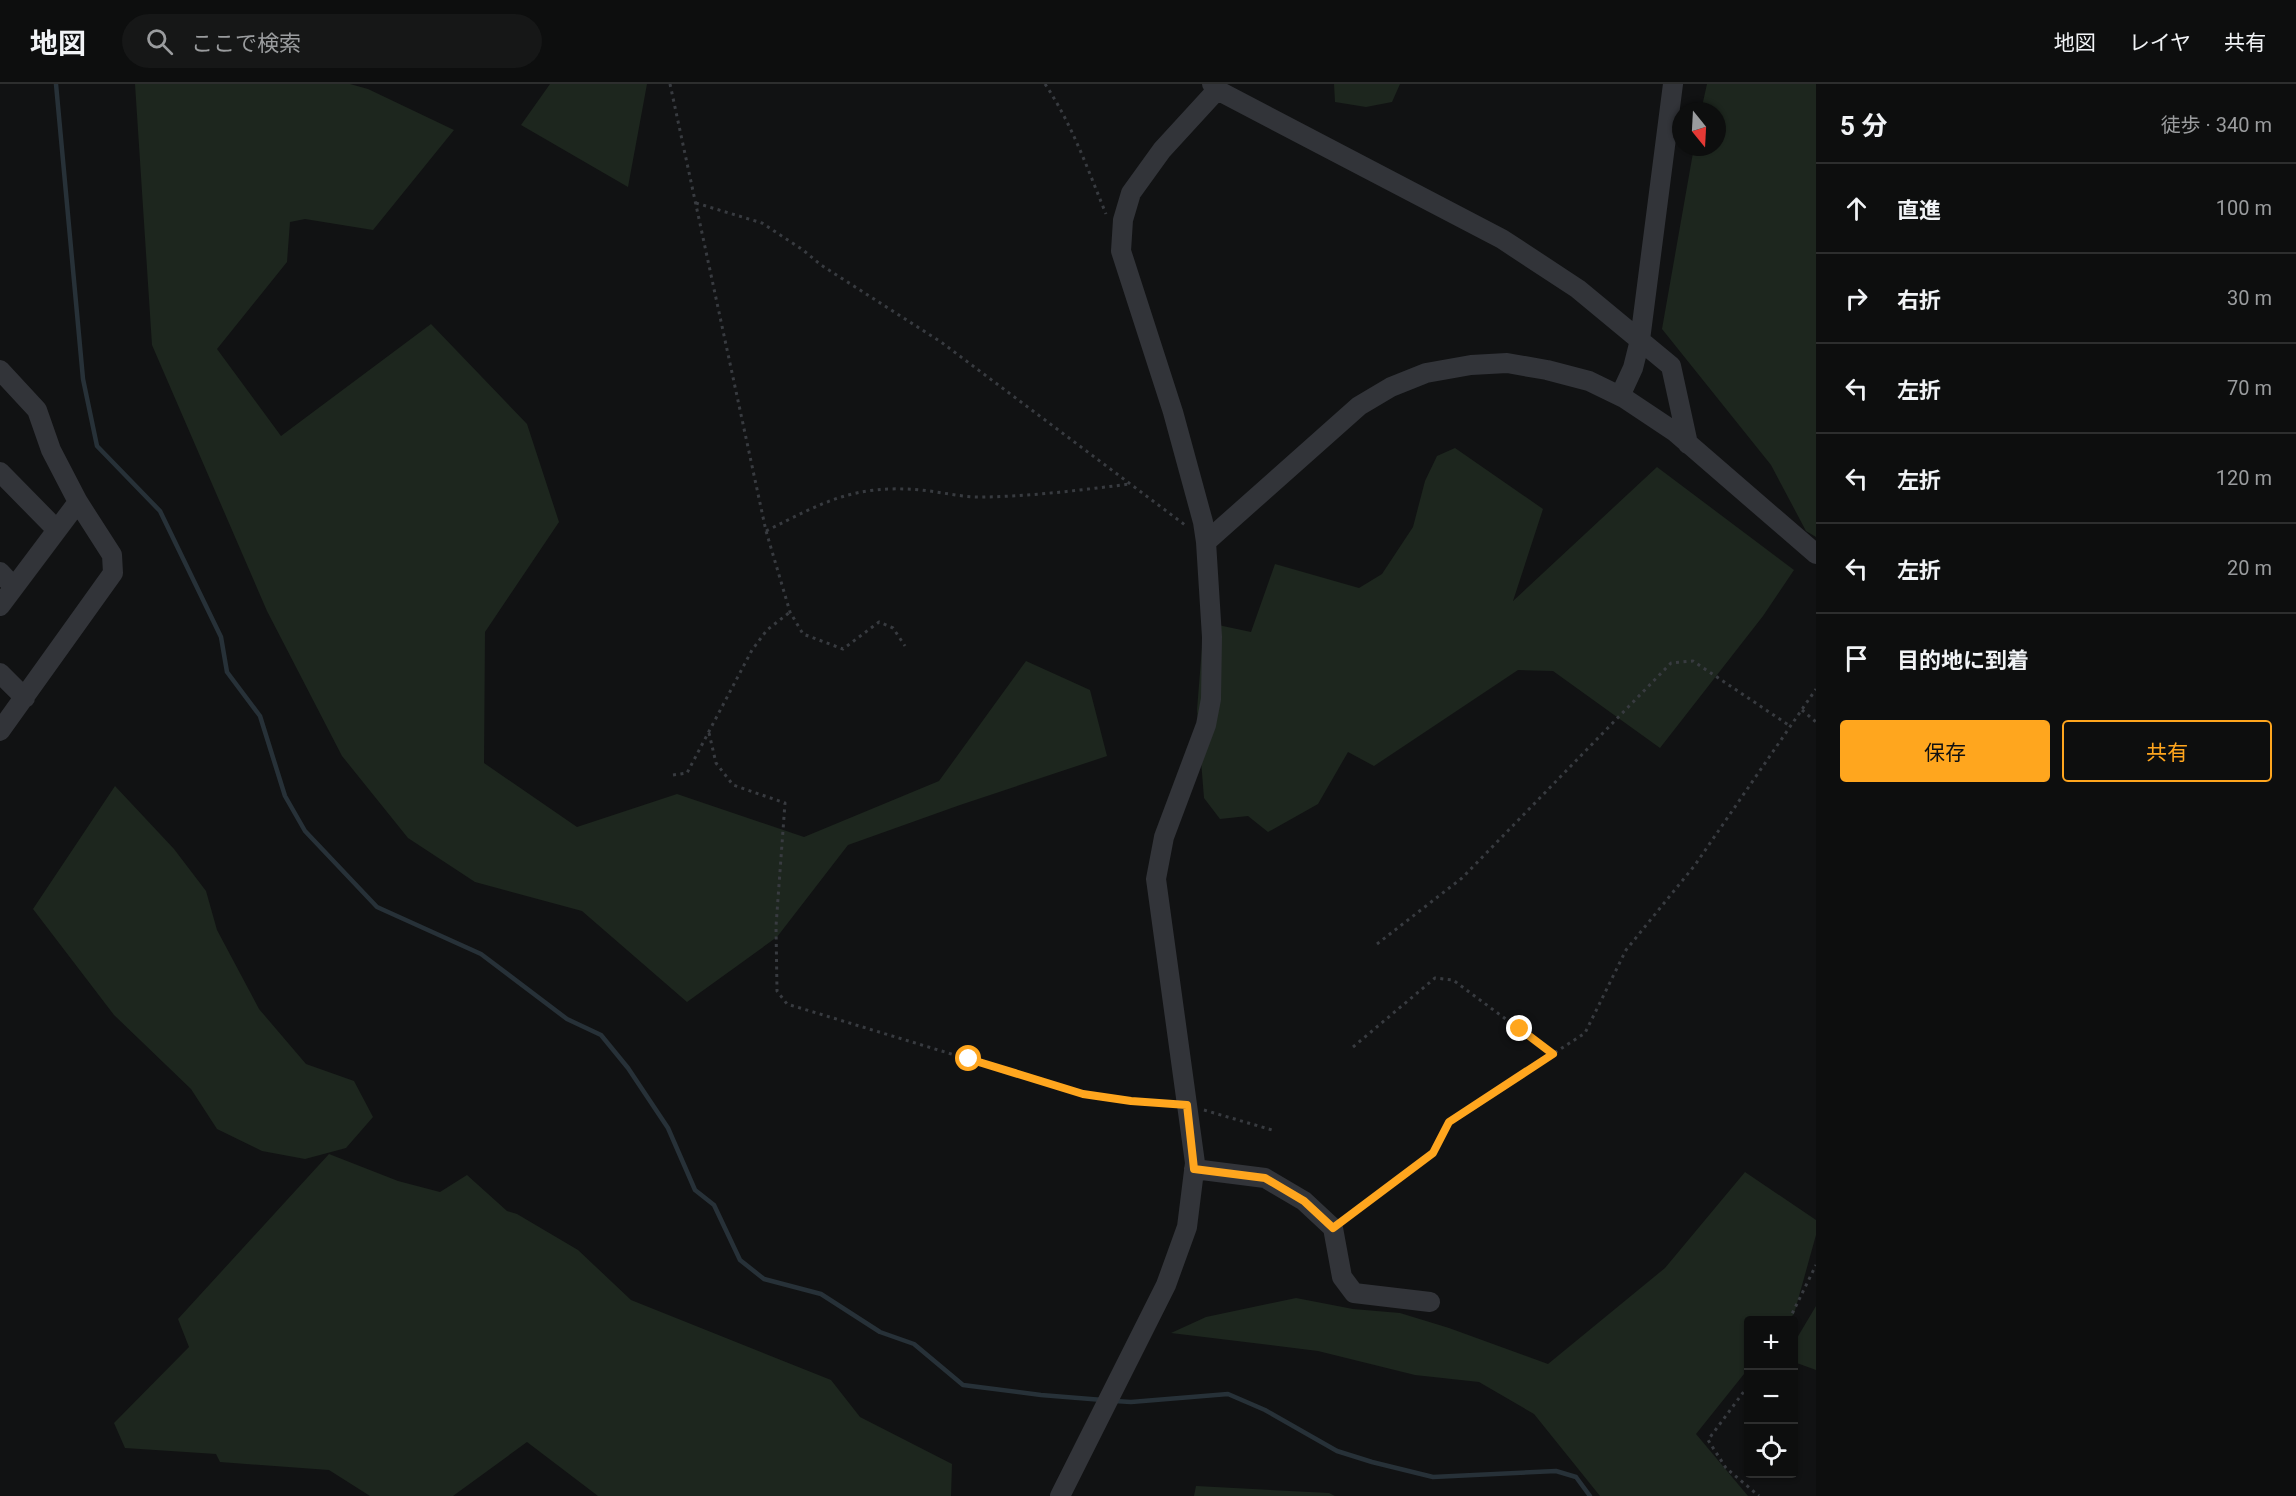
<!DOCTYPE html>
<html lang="ja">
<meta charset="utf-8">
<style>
:root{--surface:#0d0e0e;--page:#161717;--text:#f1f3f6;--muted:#9a9c9e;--line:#2d2e2e;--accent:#ffa61e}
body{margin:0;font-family:Roboto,"Noto Sans JP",sans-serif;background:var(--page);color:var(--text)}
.controls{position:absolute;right:18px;bottom:18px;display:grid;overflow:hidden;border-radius:6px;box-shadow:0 2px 4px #0004}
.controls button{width:54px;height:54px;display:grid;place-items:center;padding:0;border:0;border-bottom:2px solid var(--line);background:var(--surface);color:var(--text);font:30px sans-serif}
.compass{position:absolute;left:1672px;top:18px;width:54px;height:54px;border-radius:50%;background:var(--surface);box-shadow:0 2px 4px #0004;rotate:162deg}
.stop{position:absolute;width:18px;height:18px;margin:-14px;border:4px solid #ffa61e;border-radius:50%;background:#fff}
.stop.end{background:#ffa61e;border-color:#fff;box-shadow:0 2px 6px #0008}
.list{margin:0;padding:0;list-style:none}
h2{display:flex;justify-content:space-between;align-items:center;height:78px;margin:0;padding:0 24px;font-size:26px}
h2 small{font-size:20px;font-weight:400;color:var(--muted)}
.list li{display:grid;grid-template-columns:39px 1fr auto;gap:18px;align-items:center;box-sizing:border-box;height:90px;padding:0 24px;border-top:2px solid var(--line)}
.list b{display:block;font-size:22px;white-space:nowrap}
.list em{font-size:20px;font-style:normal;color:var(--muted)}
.actions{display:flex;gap:12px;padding:18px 24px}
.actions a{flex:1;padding:14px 0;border:2px solid var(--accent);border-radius:6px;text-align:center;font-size:21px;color:var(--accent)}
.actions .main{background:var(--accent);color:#111}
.icon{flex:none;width:33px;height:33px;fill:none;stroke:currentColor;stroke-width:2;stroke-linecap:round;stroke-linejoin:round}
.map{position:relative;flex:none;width:1816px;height:1412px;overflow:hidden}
header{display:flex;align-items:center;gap:36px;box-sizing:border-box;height:84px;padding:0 30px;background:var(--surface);border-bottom:2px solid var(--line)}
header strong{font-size:28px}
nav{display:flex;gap:33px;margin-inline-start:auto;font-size:21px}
.search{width:420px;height:54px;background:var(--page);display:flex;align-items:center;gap:15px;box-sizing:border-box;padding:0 21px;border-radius:33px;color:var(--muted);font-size:22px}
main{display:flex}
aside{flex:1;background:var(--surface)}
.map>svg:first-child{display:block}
.green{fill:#1d261e}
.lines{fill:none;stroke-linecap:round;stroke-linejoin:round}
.stream{stroke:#273138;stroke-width:4.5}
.path{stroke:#383b40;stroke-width:3;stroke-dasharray:3 4.5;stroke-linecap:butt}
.minor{stroke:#323439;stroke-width:20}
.route{stroke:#ffa61e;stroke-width:8}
</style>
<header>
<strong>地図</strong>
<div class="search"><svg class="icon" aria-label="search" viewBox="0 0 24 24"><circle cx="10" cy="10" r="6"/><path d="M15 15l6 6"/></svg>ここで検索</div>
<nav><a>地図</a><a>レイヤ</a><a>共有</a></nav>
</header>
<main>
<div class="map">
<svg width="1816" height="1412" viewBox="0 0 1816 1412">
<rect width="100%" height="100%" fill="#111213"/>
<path class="green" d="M135,0H350L368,5L454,46L373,146L305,135L290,138L287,178L217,265L281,352L431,240L527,340L559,438L485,548L484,679L577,743L677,710L804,753L939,697L1026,577L1090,606L1107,672L960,721L848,761L777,853L687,918L582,827L475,798L408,754L342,672L267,527L152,261Z
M550,0H647L628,103L521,41Z
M1334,0H1400L1392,18L1366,23L1335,18Z
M1707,0H1816V453L1806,447L1771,381L1662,245L1694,63H1717V27H1701Z
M1455,364L1543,425L1513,517L1657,383L1794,486L1763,532L1660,664L1553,587L1518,586L1374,682L1348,668L1318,720L1268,748L1248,732L1220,735L1204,714L1197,626L1204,538L1251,548L1275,480L1359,504L1382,490L1413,443L1425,397L1437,372Z
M115,702L174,765L206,807L217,846L259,925L306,980L354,997L373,1033L346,1064L305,1075L262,1067L217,1045L191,1005L114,931L33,825Z
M329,1070L398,1097L440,1108L467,1091L507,1127L517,1130L578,1166L631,1216L831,1296L860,1333L952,1380L951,1412H598L527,1358L453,1412H370L329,1386L220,1378L216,1370L125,1364L114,1339L189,1263L178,1235Z
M1745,1088L1816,1136V1151L1794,1230L1788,1236H1748V1285L1696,1350L1748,1412H1600L1534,1330L1479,1298L1415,1291L1318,1267L1171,1249L1206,1233L1296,1214L1353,1225L1400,1229L1449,1244L1548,1280L1665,1184Z
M1816,1222V1286L1794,1278V1259Z
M1196,1402L1329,1409L1335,1412H1194Z"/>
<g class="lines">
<path class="stream" d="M56,0L83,295L97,362L160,427L221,553L227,588L260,632L285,712L305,747L377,823L481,870L567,935L601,951L628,984L668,1044L695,1106L714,1121L740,1176L764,1195L821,1210L880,1248L914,1260L963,1301L1041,1311L1103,1316
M1115,1317L1131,1318L1228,1310L1265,1326L1337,1367L1372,1378L1433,1393L1556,1387L1576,1393L1590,1412"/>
<path class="path" d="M670,0L766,447L790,528L803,550L843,565L879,538L893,544L905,562
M1045,0C1072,40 1088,86 1106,130
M696,119L762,139L803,166L821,181L941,258L1185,441
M766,447C824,418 854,400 921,406C942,408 964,414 985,413C1033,412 1082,406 1130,400
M1802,626L1816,638
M709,649L716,679L733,701L785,719L776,842L777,907L787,920L1083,1010L1171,1020
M673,691L687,689L752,566L767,546L790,528
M1377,860L1462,794L1671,579L1693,577L1790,642
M1353,963L1435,894L1453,896L1553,970
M1204,1026L1272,1046
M1346,1134L1433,1069L1449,1038L1585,949L1626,866L1695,781L1816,605
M1789,1236L1816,1181
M1748,1302L1708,1356L1726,1384L1759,1412"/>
<path class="minor" d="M1212,0L1217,6L1502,155L1578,205L1671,282L1688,360
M0,286L37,326L51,366L78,418L112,471L113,489L0,647
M1620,312L1633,284L1640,256L1673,0
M0,388L57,446
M1206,458L1203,438L1173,328L1121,167L1123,136L1131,109L1162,66L1217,6
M0,488L14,503
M0,522L78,418
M0,589L25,614
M1194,1085L1265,1094L1304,1117L1333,1144L1342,1193L1354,1209L1430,1218
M1060,1412L1166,1201L1187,1143L1195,1079L1156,795L1164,753L1206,641L1211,615L1212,553L1206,458L1359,322L1391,303L1426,289L1471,281L1507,279L1547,286L1589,297L1624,314L1675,348L1816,470"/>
</g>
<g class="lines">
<path class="route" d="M969,975L1083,1010L1131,1017L1187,1021L1194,1085L1265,1094L1304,1117L1333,1144L1433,1069L1449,1038L1553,970L1520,945"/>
</g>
</svg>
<div class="controls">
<button>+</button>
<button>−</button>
<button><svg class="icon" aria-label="locate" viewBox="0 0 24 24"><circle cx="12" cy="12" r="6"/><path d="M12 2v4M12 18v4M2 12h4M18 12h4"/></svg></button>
</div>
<svg class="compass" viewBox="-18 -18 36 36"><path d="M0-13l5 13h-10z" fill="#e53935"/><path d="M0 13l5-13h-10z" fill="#9a9c9e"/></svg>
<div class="stop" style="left:969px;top:975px"></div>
<div class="stop end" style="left:1520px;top:945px"></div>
</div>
<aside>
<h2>5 分<small>徒歩 · 340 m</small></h2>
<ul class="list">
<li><svg class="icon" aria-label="ahead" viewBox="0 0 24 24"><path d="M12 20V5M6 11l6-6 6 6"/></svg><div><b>直進</b></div><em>100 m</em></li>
<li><svg class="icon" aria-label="right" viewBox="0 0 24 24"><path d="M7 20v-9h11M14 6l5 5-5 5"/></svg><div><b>右折</b></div><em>30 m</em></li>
<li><svg class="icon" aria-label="left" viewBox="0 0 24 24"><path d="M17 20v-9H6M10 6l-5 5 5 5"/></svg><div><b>左折</b></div><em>70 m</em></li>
<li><svg class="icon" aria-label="left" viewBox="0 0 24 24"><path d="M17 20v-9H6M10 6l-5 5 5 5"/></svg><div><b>左折</b></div><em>120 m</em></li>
<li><svg class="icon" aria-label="left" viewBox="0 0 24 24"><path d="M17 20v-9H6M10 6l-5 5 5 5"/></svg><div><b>左折</b></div><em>20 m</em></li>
<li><svg class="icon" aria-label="arrive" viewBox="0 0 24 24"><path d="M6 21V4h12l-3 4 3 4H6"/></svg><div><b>目的地に到着</b></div></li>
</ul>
<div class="actions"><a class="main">保存</a><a>共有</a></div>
</aside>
</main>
